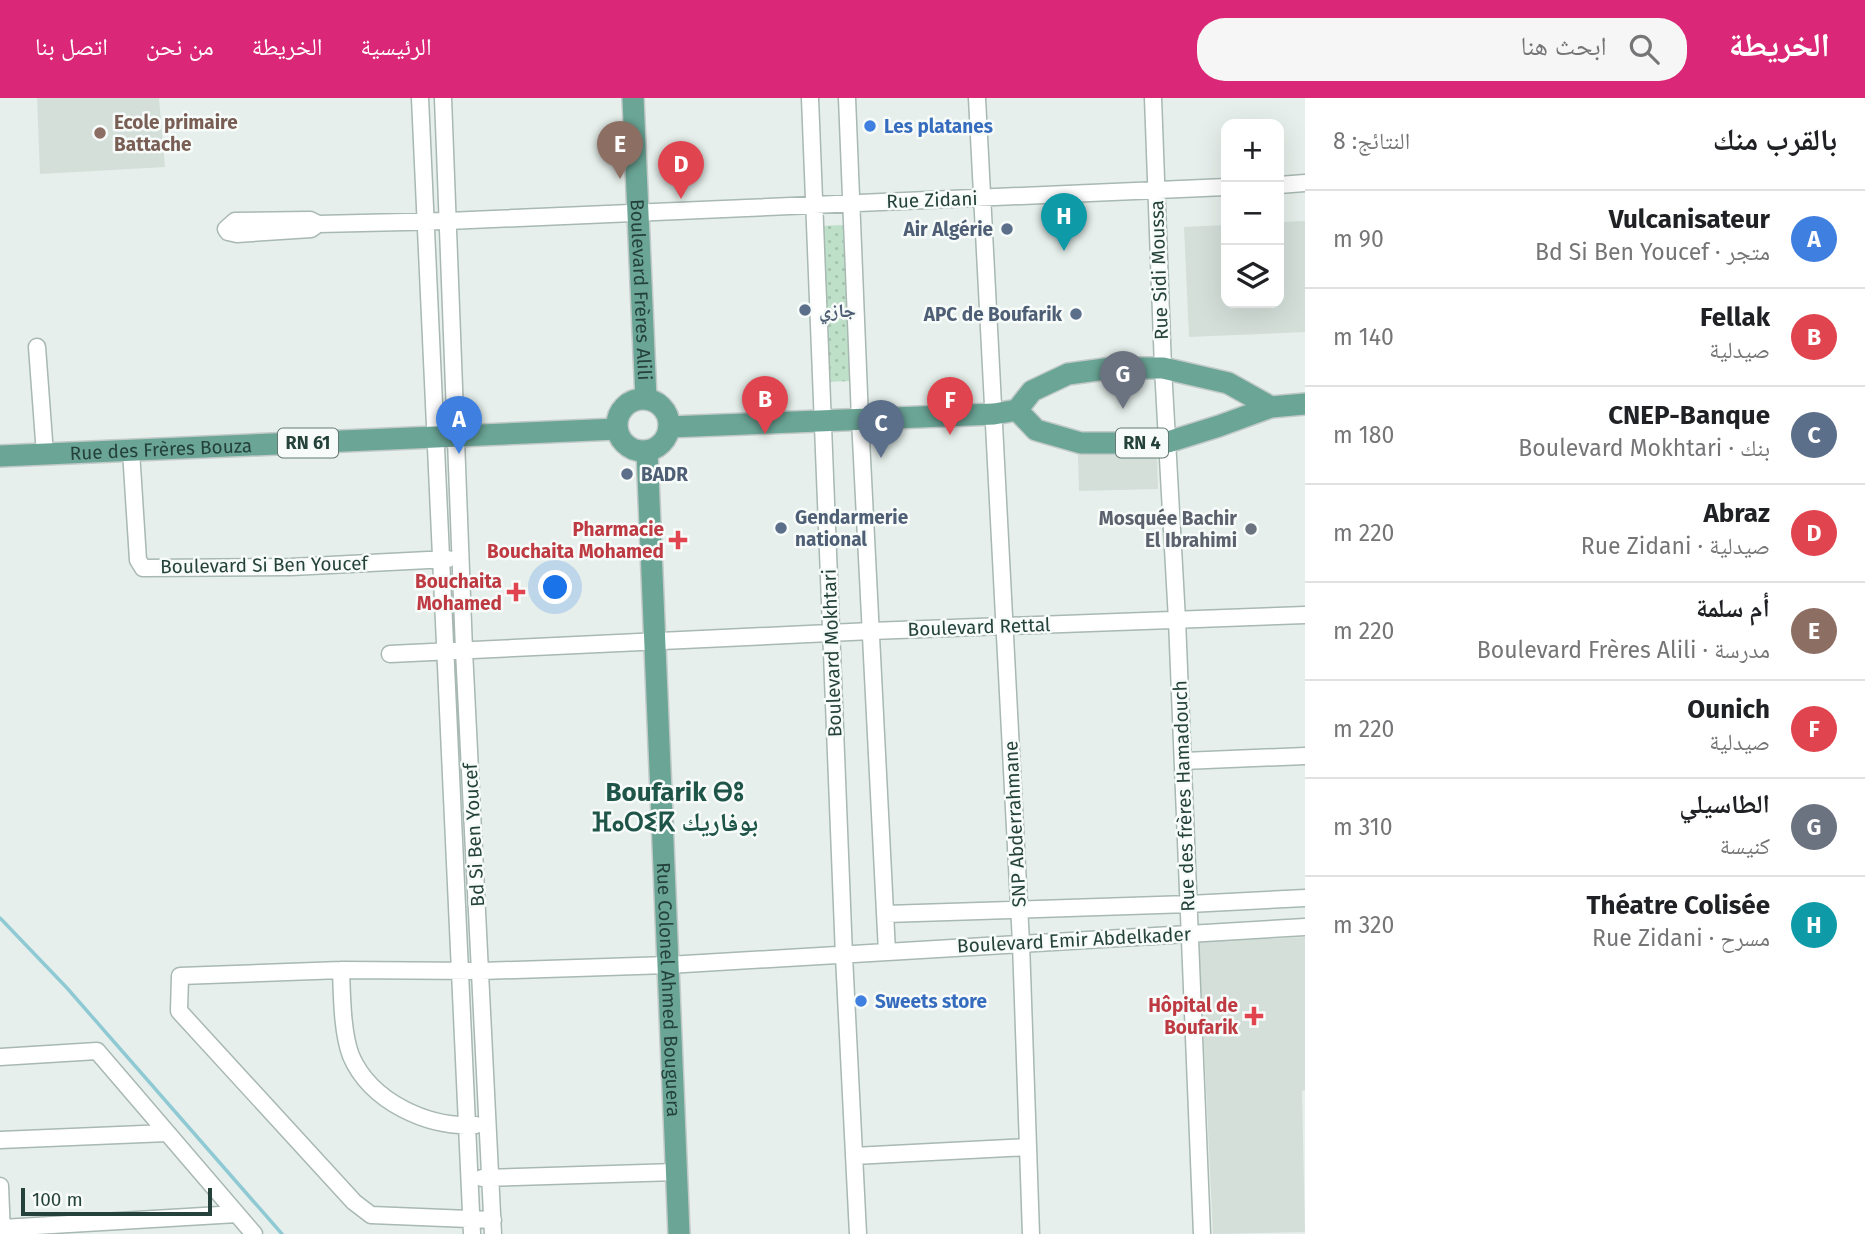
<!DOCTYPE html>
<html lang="ar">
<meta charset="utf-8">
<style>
:root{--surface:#fff;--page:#f6f6f6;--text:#202124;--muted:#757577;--line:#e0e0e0;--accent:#db2777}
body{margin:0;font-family:"Fira Sans","Noto Naskh Arabic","Noto Sans Tifinagh",sans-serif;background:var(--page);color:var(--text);direction:rtl}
.controls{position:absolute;right:21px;top:21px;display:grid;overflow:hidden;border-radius:14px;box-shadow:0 7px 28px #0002}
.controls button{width:63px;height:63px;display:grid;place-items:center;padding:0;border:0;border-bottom:2px solid var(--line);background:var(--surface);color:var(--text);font:35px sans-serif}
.scale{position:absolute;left:21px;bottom:18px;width:191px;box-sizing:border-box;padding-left:7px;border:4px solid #24423a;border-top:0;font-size:19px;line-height:24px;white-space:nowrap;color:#24423a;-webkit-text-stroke:5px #f7fbf9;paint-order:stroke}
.you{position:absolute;left:556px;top:490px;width:24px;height:24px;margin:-18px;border:5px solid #fff;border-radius:50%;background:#1a73e8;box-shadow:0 0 0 10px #1a73e833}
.badge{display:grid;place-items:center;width:46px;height:46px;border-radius:50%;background:var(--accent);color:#fff;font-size:23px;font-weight:700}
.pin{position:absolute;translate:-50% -58px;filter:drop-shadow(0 2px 4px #0008)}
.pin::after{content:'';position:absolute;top:37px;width:24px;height:21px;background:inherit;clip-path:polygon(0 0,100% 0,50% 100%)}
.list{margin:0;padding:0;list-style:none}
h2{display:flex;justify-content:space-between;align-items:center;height:91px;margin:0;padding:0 28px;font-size:30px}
h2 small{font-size:23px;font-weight:400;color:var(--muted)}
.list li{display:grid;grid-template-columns:46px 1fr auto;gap:21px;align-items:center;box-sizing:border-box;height:98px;padding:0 28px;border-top:2px solid var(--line)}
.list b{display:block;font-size:26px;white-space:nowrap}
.list p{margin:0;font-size:23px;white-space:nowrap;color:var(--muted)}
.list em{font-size:23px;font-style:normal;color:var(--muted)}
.icon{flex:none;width:38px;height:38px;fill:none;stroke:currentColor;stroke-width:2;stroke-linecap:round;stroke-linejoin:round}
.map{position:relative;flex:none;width:1305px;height:1136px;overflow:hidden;direction:ltr}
header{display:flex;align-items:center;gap:42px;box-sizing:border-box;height:98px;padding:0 35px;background:var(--accent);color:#fff}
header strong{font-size:33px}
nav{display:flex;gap:38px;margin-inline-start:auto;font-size:24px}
.search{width:490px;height:63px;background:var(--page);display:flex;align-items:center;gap:18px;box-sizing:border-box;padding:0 24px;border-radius:28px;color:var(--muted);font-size:26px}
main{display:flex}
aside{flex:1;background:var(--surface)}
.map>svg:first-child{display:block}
.built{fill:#d4dfda}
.garden{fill:url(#garden-dots)}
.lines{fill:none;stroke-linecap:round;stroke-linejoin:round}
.stream{stroke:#8ec9d4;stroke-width:3.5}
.minor-casing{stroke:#a8b8b2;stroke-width:19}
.major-casing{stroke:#c2cac8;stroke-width:24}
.minor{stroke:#fff;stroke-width:16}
.major{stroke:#6aa596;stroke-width:21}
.shop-dot{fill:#3f7fe0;stroke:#f7fbf9;stroke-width:2.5}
.education-dot{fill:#8d6e63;stroke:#f7fbf9;stroke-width:2.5}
.service-dot{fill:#5c6f8a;stroke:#f7fbf9;stroke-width:2.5}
.worship-dot{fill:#6b7280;stroke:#f7fbf9;stroke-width:2.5}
.health-dot{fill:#e0444e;stroke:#f7fbf9;stroke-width:2.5}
.labels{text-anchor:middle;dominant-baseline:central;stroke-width:5;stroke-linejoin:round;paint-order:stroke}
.shield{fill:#f7fbf9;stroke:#637a73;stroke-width:2}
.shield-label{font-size:18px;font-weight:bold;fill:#24423a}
.education-label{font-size:19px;font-weight:bold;fill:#785e54;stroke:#f7fbf9;text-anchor:start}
.shop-label{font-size:19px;font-weight:bold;fill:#366cbe;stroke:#f7fbf9;text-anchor:start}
.street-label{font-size:19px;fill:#24423a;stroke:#f7fbf9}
.service-label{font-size:19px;font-weight:bold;fill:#4e5e75;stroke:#f7fbf9;text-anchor:start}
.worship-label{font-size:19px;font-weight:bold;fill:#5b616d;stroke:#f7fbf9;text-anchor:end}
.health-label{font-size:19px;font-weight:bold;fill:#be3a42;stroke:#f7fbf9;text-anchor:end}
.district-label{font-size:26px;font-weight:bold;fill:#1f5548;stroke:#f7fbf9}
</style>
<header>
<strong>الخريطة</strong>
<div class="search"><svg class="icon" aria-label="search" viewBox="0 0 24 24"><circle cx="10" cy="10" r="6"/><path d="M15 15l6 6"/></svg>ابحث هنا</div>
<nav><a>الرئيسية</a><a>الخريطة</a><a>من نحن</a><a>اتصل بنا</a></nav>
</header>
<main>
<aside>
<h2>بالقرب منك<small>النتائج: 8</small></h2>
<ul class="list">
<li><span class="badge" style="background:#3f7fe0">A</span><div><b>Vulcanisateur</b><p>متجر · Bd Si Ben Youcef</p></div><em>90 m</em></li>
<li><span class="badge" style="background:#e0444e">B</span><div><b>Fellak</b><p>صيدلية</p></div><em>140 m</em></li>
<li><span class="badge" style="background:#5c6f8a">C</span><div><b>CNEP-Banque</b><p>بنك · Boulevard Mokhtari</p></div><em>180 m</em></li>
<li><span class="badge" style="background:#e0444e">D</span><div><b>Abraz</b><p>صيدلية · Rue Zidani</p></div><em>220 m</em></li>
<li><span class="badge" style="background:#8d6e63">E</span><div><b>أم سلمة</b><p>مدرسة · Boulevard Frères Alili</p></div><em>220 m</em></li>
<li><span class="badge" style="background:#e0444e">F</span><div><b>Ounich</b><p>صيدلية</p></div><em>220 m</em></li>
<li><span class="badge" style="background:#6b7280">G</span><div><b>الطاسيلي</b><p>كنيسة</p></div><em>310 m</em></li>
<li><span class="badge" style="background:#0f9aa8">H</span><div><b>Théatre Colisée</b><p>مسرح · Rue Zidani</p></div><em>320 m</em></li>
</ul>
</aside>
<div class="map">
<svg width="1305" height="1136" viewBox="0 0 1305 1136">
<defs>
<pattern id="garden-dots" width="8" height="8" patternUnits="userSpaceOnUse" patternTransform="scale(1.75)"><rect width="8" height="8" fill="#bfe0c8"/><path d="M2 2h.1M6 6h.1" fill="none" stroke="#a4c1ad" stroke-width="1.8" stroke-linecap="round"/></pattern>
</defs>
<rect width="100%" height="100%" fill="#e6efeb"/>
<path class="built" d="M37,0H159L165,69L40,76Z
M1305,123V234L1189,239L1184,129L1226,127V205H1279V124Z
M1157,355L1158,391L1079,393L1078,357Z
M1305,839V992L1302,993L1305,1134L1213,1136L1199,844Z"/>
<path class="garden" d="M843,127L850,283L828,284L821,128Z"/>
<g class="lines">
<path class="stream" d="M0,820L67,890L282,1136"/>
<defs>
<path id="minor" d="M420,0L472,1136
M443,0L464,552L493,1136
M810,0L844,858L858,1136
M847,0L860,321L887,854
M977,0L1021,845L1031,1136
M1153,0L1163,270L1177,522L1202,1136
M1279,87L1305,85
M318,126L311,131L237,136L228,134L226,131L235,123L310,122L318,126L448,123L1226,89
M37,249L45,356
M131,353L138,462L143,470L291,469L448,461
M390,556L871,533L1305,517
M1183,663L1305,658
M886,816L1189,806L1305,800
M341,872C342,898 342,934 351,958C371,1004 428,1030 476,1027
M0,959L97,953L254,1136
M0,1042L167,1035
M854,1058L1028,1049
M482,1080L676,1074
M0,1088L2,1136
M493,1122L371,1117L354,1104L179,913L180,878L341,872L481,873L668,867L1305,829
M2,1130L237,1116"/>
<g id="major">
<path id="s1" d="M633,0L646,301"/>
<circle cx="643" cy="327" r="26"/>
<path d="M1017,312L1036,332L1081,345H1119L1168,344L1219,328L1271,309L1305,306"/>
<path d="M1017,312L1032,293L1068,276L1112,270H1163L1228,285L1271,309"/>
<path d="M669,329L994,316L1017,312"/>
<path id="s2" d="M647,353L679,1136"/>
<path id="s3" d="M0,358L617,331"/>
</g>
</defs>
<use href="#minor" class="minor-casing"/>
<use href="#major" class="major-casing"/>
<use href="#minor" class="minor"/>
<use href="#major" class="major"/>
</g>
<g class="shop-dot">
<circle cx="870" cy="28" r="7"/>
<circle cx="861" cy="903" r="7"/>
</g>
<circle class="education-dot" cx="100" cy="35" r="7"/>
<g class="service-dot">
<circle cx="1007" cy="131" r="7"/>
<circle cx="805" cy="212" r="7"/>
<circle cx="1076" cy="216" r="7"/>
<circle cx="627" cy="376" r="7"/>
<circle cx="781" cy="430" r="7"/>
</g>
<circle class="worship-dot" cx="1251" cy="431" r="7"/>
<g class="health-dot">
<path d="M674.5 431.5h7v7h7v7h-7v7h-7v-7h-7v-7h7z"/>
<path d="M512.5 483.5h7v7h7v7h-7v7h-7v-7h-7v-7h7z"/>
<path d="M1250.5 907.5h7v7h7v7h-7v7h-7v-7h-7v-7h7z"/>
</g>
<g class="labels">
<g class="shield">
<rect x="278" y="330.5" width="60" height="29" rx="5"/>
<rect x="1116" y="330.5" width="52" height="29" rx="5"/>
</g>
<g class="shield-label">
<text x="308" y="345">RN 61</text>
<text x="1142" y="345">RN 4</text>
</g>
<g class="education-label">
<text x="114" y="24">Ecole primaire<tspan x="114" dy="22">Battache</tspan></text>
</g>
<g class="shop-label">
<text x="884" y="28">Les platanes</text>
<text x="875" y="903">Sweets store</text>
</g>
<g class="street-label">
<text transform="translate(932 102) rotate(-2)">Rue Zidani</text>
<text transform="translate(1159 172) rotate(-92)">Rue Sidi Moussa</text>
<text stroke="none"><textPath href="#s1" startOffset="192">Boulevard Frères Alili</textPath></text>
<text stroke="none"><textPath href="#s3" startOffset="161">Rue des Frères Bouza</textPath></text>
<text transform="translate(264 467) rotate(-1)">Boulevard Si Ben Youcef</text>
<text transform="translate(979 529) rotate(-2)">Boulevard Rettal</text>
<text transform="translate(832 555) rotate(-92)">Boulevard Mokhtari</text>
<text transform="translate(1184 698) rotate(-92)">Rue des frères Hamadouch</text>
<text transform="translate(1015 726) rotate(-93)">SNP Abderrahmane</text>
<text transform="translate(474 737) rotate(-93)">Bd Si Ben Youcef</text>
<text transform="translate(1074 842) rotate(-3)">Boulevard Emir Abdelkader</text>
<text stroke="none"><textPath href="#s2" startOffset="539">Rue Colonel Ahmed Bouguera</textPath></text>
</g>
<g class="service-label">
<text x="993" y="131" text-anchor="end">Air Algérie</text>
<text x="819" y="212">جازي</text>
<text x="1062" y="216" text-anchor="end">APC de Boufarik</text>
<text x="641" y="376">BADR</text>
<text x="795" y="419">Gendarmerie<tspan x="795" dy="22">national</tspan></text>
</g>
<g class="worship-label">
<text x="1237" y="420">Mosquée Bachir<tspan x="1237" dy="22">El Ibrahimi</tspan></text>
</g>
<g class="health-label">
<text x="664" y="431">Pharmacie<tspan x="664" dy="22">Bouchaita Mohamed</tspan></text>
<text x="502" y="483">Bouchaita<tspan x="502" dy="22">Mohamed</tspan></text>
<text x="1238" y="907">Hôpital de<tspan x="1238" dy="22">Boufarik</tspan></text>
</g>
<g class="district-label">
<text x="675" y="694">Boufarik ⴱⵓ<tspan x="675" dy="30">ⴼⴰⵔⵉⴽ بوفاريك</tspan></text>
</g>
</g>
</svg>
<div class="controls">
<button>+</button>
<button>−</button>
<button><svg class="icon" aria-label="layers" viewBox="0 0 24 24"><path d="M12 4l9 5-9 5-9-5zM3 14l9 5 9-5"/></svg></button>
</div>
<div class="scale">100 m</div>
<div class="you"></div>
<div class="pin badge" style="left:459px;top:356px;background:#3f7fe0">A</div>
<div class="pin badge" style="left:765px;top:336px;background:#e0444e">B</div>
<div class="pin badge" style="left:881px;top:360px;background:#5c6f8a">C</div>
<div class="pin badge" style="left:681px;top:101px;background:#e0444e">D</div>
<div class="pin badge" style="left:620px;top:81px;background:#8d6e63">E</div>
<div class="pin badge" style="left:950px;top:337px;background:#e0444e">F</div>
<div class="pin badge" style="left:1123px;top:311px;background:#6b7280">G</div>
<div class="pin badge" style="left:1064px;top:153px;background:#0f9aa8">H</div>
</div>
</main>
